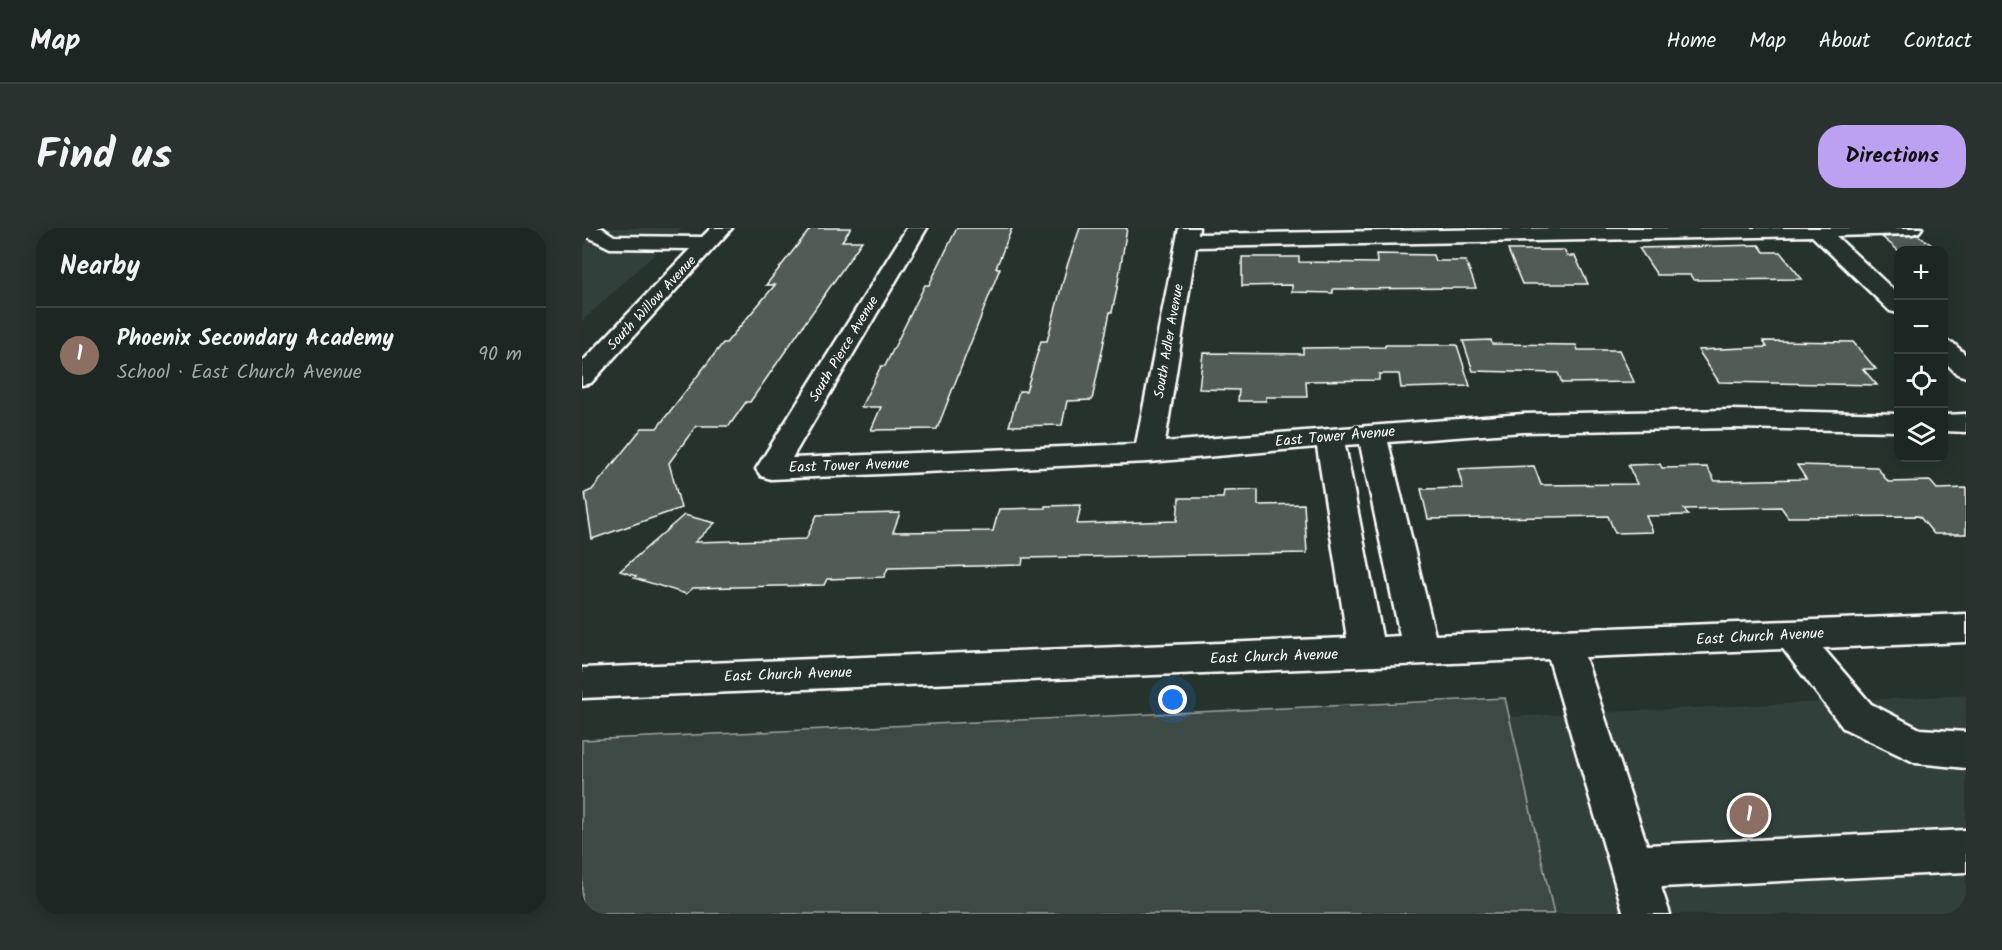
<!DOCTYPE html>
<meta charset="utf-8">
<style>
:root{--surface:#1c2622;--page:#29322f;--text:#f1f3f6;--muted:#a0a5a5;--line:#3a4340;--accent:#bca0f2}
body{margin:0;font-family:Kalam,sans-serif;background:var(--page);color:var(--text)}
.controls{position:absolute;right:18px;top:18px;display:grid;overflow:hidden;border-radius:12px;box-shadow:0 3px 15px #0003}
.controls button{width:54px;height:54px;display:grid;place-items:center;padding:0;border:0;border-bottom:2px solid var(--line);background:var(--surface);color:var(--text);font:30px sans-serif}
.you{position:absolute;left:591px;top:472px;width:21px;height:21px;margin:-15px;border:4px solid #fff;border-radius:50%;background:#1a73e8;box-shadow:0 0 0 9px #1a73e833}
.badge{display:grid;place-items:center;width:39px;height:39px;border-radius:50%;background:var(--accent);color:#fff;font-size:20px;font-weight:700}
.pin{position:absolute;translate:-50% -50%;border:3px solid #fff;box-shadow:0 2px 6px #0006}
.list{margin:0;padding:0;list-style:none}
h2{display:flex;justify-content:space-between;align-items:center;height:78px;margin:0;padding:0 24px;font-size:26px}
h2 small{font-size:20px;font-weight:400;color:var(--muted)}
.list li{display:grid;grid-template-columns:39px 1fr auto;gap:18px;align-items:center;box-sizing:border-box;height:96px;padding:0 24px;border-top:2px solid var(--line)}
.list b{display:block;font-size:22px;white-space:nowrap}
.list p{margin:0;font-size:20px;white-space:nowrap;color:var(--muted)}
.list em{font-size:20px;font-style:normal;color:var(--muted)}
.icon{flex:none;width:33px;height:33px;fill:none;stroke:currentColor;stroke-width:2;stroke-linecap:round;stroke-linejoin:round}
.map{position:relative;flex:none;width:1384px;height:686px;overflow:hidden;border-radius:24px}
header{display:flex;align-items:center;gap:36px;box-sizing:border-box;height:84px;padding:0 30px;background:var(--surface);border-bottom:2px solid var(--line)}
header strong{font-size:28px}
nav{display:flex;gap:33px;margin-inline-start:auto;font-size:21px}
.intro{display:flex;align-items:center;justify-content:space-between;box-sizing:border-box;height:144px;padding:0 36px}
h1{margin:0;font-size:42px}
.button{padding:15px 27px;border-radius:24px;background:var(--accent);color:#111;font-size:21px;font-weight:700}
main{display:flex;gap:36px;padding:0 36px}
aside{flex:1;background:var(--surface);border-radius:24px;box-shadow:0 3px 15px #0003}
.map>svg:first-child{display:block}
.built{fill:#333f3a}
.green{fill:#3e4944;stroke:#9ea4a2;stroke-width:1.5}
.building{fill:#515c57;stroke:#fff;stroke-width:1.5}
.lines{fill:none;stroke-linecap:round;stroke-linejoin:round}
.minor-casing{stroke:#fff;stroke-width:5}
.minor{fill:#26332d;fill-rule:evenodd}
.labels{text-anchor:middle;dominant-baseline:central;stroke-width:5;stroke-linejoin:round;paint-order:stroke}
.far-street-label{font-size:14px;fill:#fff;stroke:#26332d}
.street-label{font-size:15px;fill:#fff;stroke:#26332d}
</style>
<header>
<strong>Map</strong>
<nav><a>Home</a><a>Map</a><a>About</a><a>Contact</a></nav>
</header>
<div class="intro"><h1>Find us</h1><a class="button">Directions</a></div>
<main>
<aside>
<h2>Nearby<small></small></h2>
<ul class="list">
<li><span class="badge" style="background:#8d6e63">1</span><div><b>Phoenix Secondary Academy</b><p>School · East Church Avenue</p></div><em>90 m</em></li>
</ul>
</aside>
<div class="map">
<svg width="1384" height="686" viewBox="0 0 1384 686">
<rect width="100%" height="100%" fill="#26332d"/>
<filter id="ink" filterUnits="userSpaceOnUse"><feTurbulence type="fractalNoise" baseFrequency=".0167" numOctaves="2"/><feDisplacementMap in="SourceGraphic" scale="12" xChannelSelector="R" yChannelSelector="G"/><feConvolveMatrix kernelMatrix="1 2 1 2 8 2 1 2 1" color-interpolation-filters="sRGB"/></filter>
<g filter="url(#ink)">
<path class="built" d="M0,0H101L0,93Z
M1384,467V686H972L927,489Z"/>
<path class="green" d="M923,470L972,686H0V512Z"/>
<path class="building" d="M229,0H269L260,13H280L168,174H164L147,198H114L87,235L99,280L10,311L3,265L10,262L60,200H75L141,115H144L193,57H184Z
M375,0H430L414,40H418L355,201L289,202L299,179H279L299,138H303L343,57H347Z
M498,0H545L534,66L530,84H528L510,172L485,173L480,197L427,198L437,163H444L459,113H465L485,38Z
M1336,7L1357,22L1317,23L1300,9Z
M1177,17L1182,24H1198L1220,51L1112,52L1108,47H1075L1057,20Z
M926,22H982L985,28H993L1006,56H940Z
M794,26L851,27L853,33H884L894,60L751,61V65L710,64V57L660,58V29H717V34L795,35Z
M909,112L910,116L994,117L996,122H1037L1052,154L980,155L976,145L891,143L881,113Z
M1181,113L1271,114L1294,141H1281L1295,157L1137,154L1116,122L1185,119Z
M803,117H875L888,158L819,160L817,146H797V152L724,153L725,169H684V173H656L657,162L617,161L621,125L721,126V120L803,119Z
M1078,236L1080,240L1125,239L1133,253L1224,251L1215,237L1295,239L1306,254L1348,253L1355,261L1384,260V306H1352L1337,288L1206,289L1199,279L1102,281L1106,287L1064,288L1071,304L1033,305L1026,288L846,291L839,261L881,260L876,241L919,239L952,238L959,257L1055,256L1046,237Z
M676,262V277L722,276L725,325L441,330L440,337L306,340L302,349L245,351L242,357L111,360L104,366L52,350L54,348L38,343L102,287L133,295L113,314L224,311L235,287L318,285L311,304L411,303L417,281L463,280V278L499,277L495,296L595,293L597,270H641L642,263Z"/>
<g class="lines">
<defs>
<path id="minor" d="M0,0H20L32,8L120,9L129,0H150L9,155L0,157V134L108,21L28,20L0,6Z
M325,0H345L210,230L554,216L597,0H617L616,6L981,0H1340L1337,4L1330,6L1254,8L1316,66V85L1308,83L1230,8L614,19L583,214L941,186L1149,182L1316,186V203L1149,200L941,204L806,214L853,407L1384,386V414L1241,420L1289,476L1338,501L1384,504V540L1334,535L1261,500L1201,421L1003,429L1065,617L1384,602V644L1079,659L1088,686H1042L967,431L0,470V440L765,410L735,219L567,234L189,251L179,248L174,241ZM778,216L818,408L800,409L763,217Z
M1362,113L1371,115L1384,127V149L1375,146L1362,133Z
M1384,186V204L1362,203V187Z"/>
</defs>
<use href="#minor" class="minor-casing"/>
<use href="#minor" class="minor"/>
</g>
</g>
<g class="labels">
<g class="far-street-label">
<text transform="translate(70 75) rotate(-47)">South Willow Avenue</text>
<text transform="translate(587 113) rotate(-80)">South Adler Avenue</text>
<text transform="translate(262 121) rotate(-59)">South Pierce Avenue</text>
</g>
<g class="street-label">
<text transform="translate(753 209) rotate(-5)">East Tower Avenue</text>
<text transform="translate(267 238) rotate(-2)">East Tower Avenue</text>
<text transform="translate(1178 409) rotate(-3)">East Church Avenue</text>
<text transform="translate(692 429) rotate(-2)">East Church Avenue</text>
<text transform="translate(206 447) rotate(-2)">East Church Avenue</text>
</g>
</g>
</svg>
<div class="controls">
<button>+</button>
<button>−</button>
<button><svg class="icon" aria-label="locate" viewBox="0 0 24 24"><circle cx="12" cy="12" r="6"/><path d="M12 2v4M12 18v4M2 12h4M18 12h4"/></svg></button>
<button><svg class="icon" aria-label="layers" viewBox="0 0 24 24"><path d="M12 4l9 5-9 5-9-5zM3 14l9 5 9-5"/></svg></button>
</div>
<div class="you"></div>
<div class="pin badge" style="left:1167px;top:587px;background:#8d6e63">1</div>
</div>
</main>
